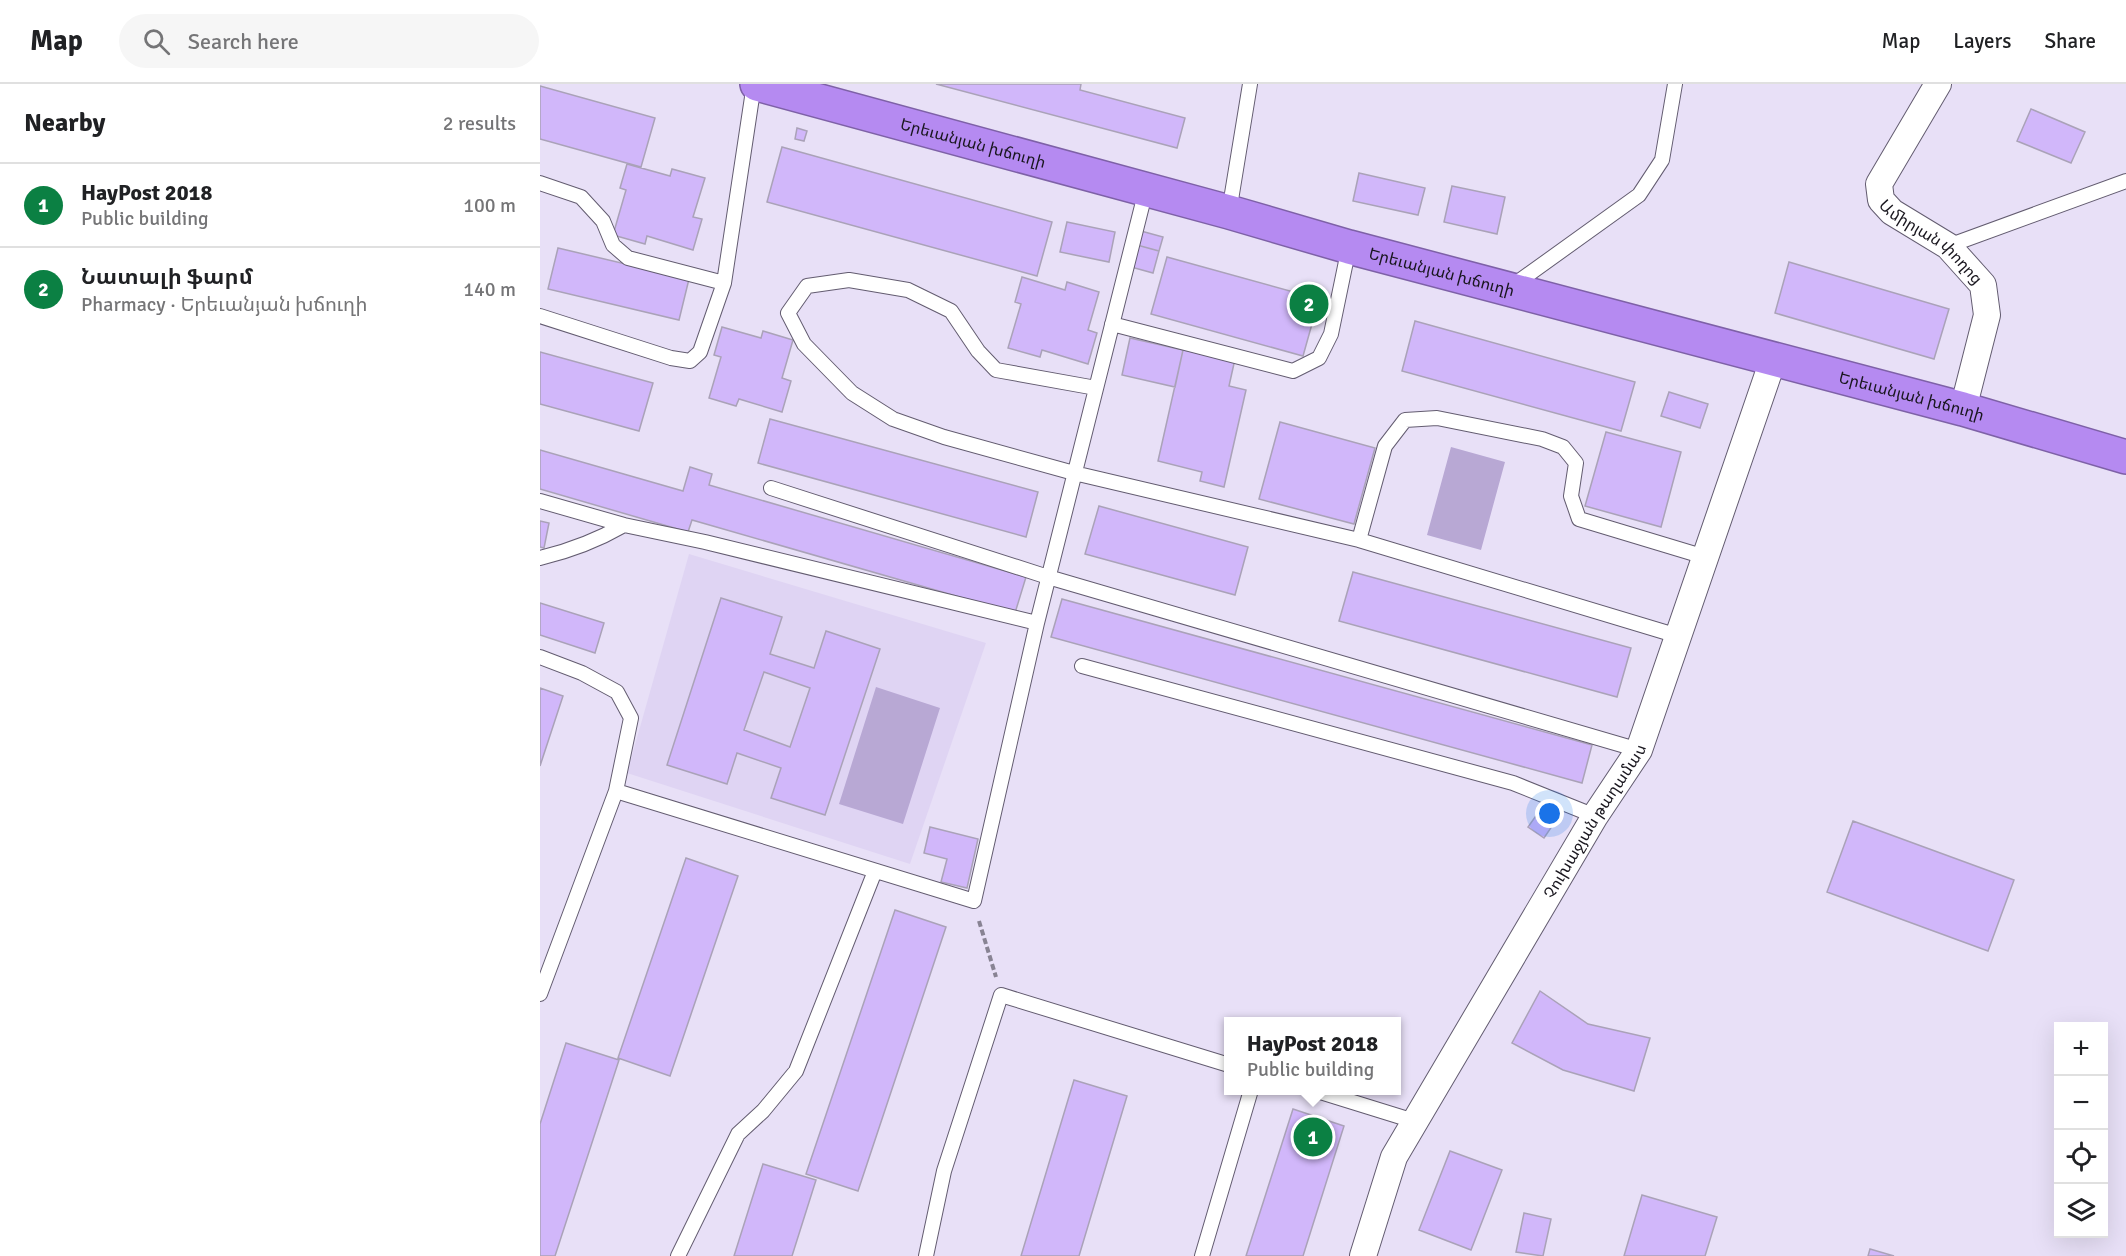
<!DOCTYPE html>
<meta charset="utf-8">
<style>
body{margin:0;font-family:Signika,"Noto Sans Armenian",sans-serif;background:#f6f6f6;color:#202124}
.controls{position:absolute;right:18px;bottom:18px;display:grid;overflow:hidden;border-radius:0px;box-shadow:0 6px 24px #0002}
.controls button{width:54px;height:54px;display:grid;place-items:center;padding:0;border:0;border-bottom:2px solid #e0e0e0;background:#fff;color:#202124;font:30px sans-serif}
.you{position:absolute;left:1010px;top:730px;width:21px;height:21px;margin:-15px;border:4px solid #fff;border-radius:50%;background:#1a73e8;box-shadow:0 0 0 9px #1a73e833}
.badge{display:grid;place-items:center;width:39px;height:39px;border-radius:50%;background:#0b8043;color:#fff;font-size:20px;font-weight:700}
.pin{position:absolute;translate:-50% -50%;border:3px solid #fff;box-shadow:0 2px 6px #0006}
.popup{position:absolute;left:684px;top:933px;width:177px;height:78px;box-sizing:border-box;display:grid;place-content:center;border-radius:0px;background:#fff;filter:drop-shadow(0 2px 4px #0005);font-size:20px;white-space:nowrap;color:#757577}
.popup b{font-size:22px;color:#202124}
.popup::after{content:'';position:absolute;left:50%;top:100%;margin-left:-12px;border:12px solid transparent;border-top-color:#fff}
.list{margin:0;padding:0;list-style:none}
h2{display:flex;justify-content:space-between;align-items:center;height:78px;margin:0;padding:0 24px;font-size:26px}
h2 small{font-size:20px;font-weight:400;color:#757577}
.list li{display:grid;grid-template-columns:39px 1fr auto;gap:18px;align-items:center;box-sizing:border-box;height:84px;padding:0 24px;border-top:2px solid #e0e0e0}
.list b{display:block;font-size:22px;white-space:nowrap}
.list p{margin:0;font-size:20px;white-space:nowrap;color:#757577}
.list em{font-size:20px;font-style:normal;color:#757577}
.icon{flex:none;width:33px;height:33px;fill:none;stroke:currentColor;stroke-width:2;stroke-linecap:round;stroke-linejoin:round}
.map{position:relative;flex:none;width:1586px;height:1172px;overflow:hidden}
header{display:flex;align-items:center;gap:36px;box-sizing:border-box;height:84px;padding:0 30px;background:#fff;border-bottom:2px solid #e0e0e0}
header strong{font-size:28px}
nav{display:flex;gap:33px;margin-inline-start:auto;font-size:21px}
.search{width:420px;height:54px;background:#f6f6f6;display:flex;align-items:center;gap:15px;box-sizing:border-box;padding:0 21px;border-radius:33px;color:#757577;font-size:22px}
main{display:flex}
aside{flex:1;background:#fff}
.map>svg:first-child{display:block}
</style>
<header>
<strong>Map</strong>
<div class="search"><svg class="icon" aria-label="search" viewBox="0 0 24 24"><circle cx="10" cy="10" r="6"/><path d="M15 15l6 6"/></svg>Search here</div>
<nav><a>Map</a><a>Layers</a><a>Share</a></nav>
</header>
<main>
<aside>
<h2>Nearby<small>2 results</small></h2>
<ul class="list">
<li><span class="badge">1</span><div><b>HayPost 2018</b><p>Public building</p></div><em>100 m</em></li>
<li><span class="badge">2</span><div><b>Նատալի ֆարմ</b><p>Pharmacy · Երեւանյան խճուղի</p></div><em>140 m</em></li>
</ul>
</aside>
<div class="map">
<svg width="1586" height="1172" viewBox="0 0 1586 1172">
<rect width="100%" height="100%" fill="#e8e0f7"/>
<path fill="#dfd4f3" d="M 149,470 L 446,559 L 370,780 L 87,689 Z"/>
<path fill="#b8a8d4" d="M 911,363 L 965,378 L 941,466 L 887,451 Z
M 336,603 L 400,624 L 363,740 L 299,720 Z"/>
<path fill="#d1b7fa" stroke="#aaa2b8" stroke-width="1.5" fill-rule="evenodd" d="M 396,0 L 541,0 L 540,6 L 645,34 L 637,64 Z
M 0,2 L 115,34 L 101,83 L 0,55 Z
M 1491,25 L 1545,48 L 1531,79 L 1477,57 Z
M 257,44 L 267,47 L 264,57 L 255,55 Z
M 242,63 L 512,138 L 497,192 L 227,118 Z
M 87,80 L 130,92 L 132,85 L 165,94 L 153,133 L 162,135 L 153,166 L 107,152 L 105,160 L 73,151 L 86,106 L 80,104 Z
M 819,89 L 885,104 L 878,131 L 813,117 Z
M 912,102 L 965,113 L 957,150 L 904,138 Z
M 527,138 L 575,148 L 569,178 L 520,168 Z
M 601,147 L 623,153 L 619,167 L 597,161 Z
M 597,161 L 619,167 L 613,189 L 591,183 Z
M 18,164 L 149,195 L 139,236 L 8,205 Z
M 627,173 L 779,215 L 763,272 L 611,230 Z
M 1249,178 L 1409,225 L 1394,275 L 1235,229 Z
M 482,193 L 525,206 L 527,198 L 559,208 L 548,246 L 557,249 L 548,280 L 502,266 L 500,273 L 468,264 L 481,220 L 475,218 Z
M 875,237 L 1095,298 L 1081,347 L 862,287 Z
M 182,243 L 221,254 L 223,247 L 253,256 L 242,294 L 251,297 L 242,328 L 199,315 L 196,322 L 169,314 L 181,273 L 174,271 Z
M 590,254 L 643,266 L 635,303 L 582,291 Z
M 643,266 L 695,275 L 689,302 L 706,306 L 684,403 L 660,397 L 662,388 L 618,377 Z
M 0,268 L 113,299 L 99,347 L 0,320 Z
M 1129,308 L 1168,320 L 1160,344 L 1121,332 Z
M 230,335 L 498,408 L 486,453 L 218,379 Z
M 740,338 L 835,364 L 814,440 L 719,415 Z
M 1066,348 L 1141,368 L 1121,443 L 1045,422 Z
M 0,366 L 143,407 L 150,383 L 172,390 L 169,401 L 486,493 L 475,529 L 152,436 L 148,448 L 0,405 Z
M 559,422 L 708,463 L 695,511 L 545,470 Z
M 0,437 L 9,439 L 4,464 L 0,463 Z
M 813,488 L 1091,564 L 1077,613 L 799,537 Z
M 181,514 L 242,533 L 230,570 L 274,584 L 286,547 L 340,565 L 285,731 L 231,714 L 241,684 L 197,669 L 187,700 L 127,681 ZM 224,588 L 270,604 L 250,663 L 204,646 Z
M 522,515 L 1052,661 L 1042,699 L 511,553 Z
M 0,519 L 64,539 L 55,569 L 0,551 Z
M 0,604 L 23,612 L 0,682 Z
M 1005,719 L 1021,729 L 1004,754 L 988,743 Z
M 1313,737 L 1474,796 L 1448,867 L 1287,808 Z
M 390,743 L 438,755 L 427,804 L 401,798 L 407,775 L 384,769 Z
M 146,774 L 198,792 L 130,992 L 78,974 Z
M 355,826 L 406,843 L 318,1107 L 266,1090 Z
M 1000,907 L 1048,940 L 1110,954 L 1094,1007 L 1023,986 L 972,959 Z
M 26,959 L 79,976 L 15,1172 L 0,1172 L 0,1040 Z
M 534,996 L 587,1012 L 539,1172 L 481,1172 Z
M 753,1025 L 804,1042 L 763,1172 L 706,1172 Z
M 910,1067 L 962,1086 L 931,1166 L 879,1146 Z
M 223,1080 L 276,1096 L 252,1172 L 194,1172 Z
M 1102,1111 L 1177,1133 L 1165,1172 L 1084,1172 Z
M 984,1129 L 1011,1135 L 1003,1172 L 976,1168 Z
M 1330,1165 L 1354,1172 L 1328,1172 Z"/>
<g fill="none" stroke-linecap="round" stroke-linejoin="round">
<defs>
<path id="lane" d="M 0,99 L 41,113 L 63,137 L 73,161 L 88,174 L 184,199
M 689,128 L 710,0
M 1408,162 L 1586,97
M 971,203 L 1099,111 L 1122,76 L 1135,0
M 0,232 L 131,274 L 150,277 L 160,268 L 184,199 L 214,0
M 572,240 L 753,287 L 779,274 L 791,250 L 809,163
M 556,304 L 456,286 L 438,267 L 411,227 L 368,206 L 309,196 L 267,202 L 248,229 L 264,260 L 312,309 L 353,335 L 404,353 L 534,389 L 819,456 L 1138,552
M 231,404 L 508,493 L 1099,666
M 0,417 L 84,441 L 165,458 L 497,539
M 819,456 L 845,362 L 865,336 L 897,334 L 1002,355 L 1023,363 L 1036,379 L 1031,412 L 1039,435 L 1165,473
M 0,474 C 29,467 58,456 84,441
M 0,573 L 42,589 L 77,608 L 91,634 L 76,707 L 0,910
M 542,582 L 973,699 L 1055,732
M 76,707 L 434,817 L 497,539 L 606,106
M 774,1006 L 874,1037
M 138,1172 L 198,1050 L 223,1027 L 256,987 L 335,787
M 386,1172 L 404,1087 L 461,911 L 689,981
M 662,1172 L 711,1006"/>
<g id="street">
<path id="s1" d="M 1398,0 L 1339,100 L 1341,116 L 1352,128 L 1408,162 L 1443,201 L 1447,231 L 1423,325"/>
<path id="s2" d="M 823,1172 L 854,1073 L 1055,732 L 1099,666 L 1233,276"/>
</g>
<g id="highway">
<path id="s3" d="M 217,0 L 689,128 L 809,163 L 1423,325 L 1586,373"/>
</g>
</defs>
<use href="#lane" stroke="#635c70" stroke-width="16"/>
<use href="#street" stroke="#635c70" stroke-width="28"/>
<use href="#highway" stroke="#7e61a7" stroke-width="36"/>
<path stroke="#888393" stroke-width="4" stroke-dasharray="6 3" stroke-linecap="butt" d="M 439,837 L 456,893"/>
<use href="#lane" stroke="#fff" stroke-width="14"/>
<use href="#street" stroke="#fff" stroke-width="26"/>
<use href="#highway" stroke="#b58af1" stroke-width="33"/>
</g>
<g text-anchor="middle" stroke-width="4.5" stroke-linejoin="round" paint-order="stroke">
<g font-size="16" fill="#19161e" stroke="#fff">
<text dy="6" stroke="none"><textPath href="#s3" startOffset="224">Երեւանյան խճուղի</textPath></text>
<text dy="6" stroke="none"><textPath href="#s1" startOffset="198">Ամիրյան փողոց</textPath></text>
<text dy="6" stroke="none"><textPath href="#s3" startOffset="710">Երեւանյան խճուղի</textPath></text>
<text dy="6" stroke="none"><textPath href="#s3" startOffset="1196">Երեւանյան խճուղի</textPath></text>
<text dy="6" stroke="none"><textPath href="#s2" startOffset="495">Չուխաջյան թաղամաս</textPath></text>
</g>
</g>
</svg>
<div class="controls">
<button>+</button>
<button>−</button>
<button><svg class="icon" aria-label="locate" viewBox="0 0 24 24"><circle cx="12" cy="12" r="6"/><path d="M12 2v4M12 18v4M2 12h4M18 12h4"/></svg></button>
<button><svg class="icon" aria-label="layers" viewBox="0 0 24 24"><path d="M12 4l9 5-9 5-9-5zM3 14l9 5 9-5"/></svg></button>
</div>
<div class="you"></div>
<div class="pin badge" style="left:773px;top:1053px">1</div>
<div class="popup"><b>HayPost 2018</b>Public building</div>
<div class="pin badge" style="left:769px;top:220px">2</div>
</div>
</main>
